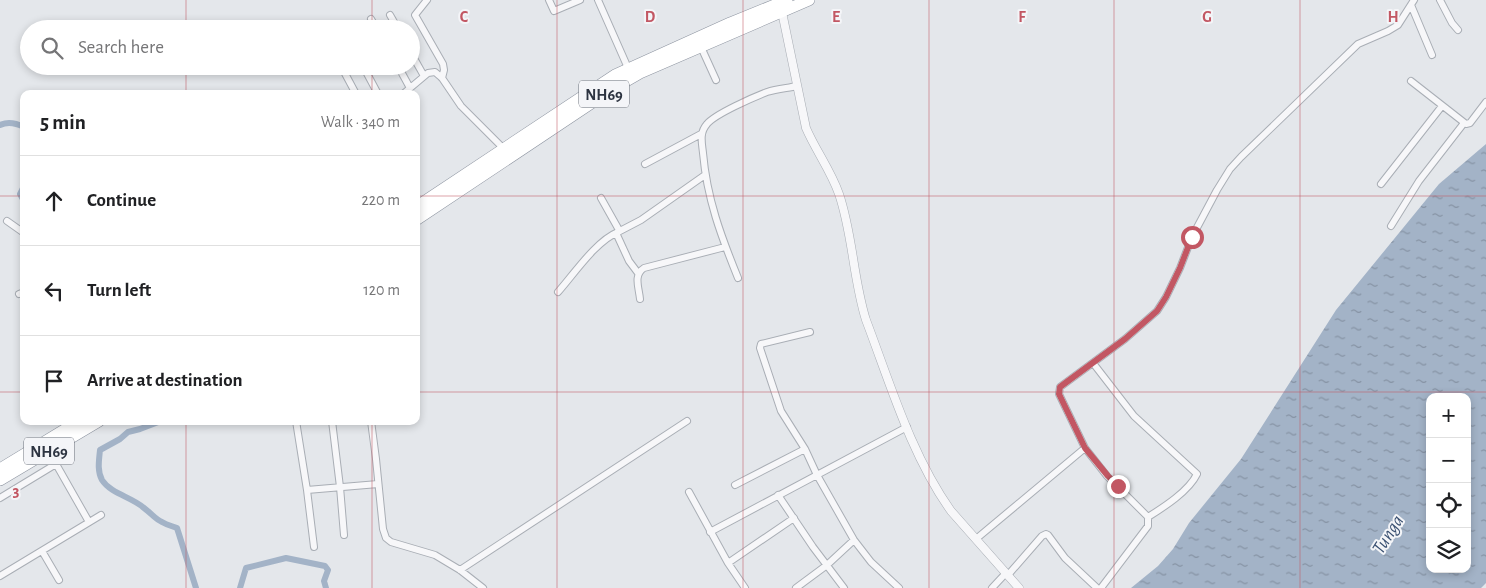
<!DOCTYPE html>
<meta charset="utf-8">
<style>
body{margin:0;font-family:"Alegreya Sans",sans-serif;background:#f6f6f6;color:#202124}
.controls{position:absolute;right:15px;bottom:15px;display:grid;overflow:hidden;border-radius:10px;box-shadow:0 2px 8px #0003}
.controls button{width:45px;height:45px;display:grid;place-items:center;padding:0;border:0;border-bottom:1px solid #e0e0e0;background:#fff;color:#202124;font:25px sans-serif}
.stop{position:absolute;width:15px;height:15px;margin:-11px;border:4px solid #c25763;border-radius:50%;background:#fff}
.stop.end{background:#c25763;border-color:#fff;box-shadow:0 1px 5px #0008}
.list{margin:0;padding:0;list-style:none}
h2{display:flex;justify-content:space-between;align-items:center;height:65px;margin:0;padding:0 20px;font-size:21px}
h2 small{font-size:16px;font-weight:400;color:#757577}
.list li{display:grid;grid-template-columns:32px 1fr auto;gap:15px;align-items:center;box-sizing:border-box;height:90px;padding:0 20px;border-top:1px solid #e0e0e0}
.list b{display:block;font-size:19px;white-space:nowrap}
.list em{font-size:16px;font-style:normal;color:#757577}
.icon{flex:none;width:28px;height:28px;fill:none;stroke:currentColor;stroke-width:2;stroke-linecap:round;stroke-linejoin:round}
.map{position:relative;flex:none;width:1486px;height:588px;overflow:hidden}
.search{position:absolute;background:#fff;box-shadow:0 2px 8px #0003;left:20px;top:20px;width:400px;height:55px;display:flex;align-items:center;gap:12px;box-sizing:border-box;padding:0 18px;border-radius:28px;color:#757577;font-size:19px}
.panel{position:absolute;background:#fff;box-shadow:0 2px 8px #0003;left:20px;top:90px;width:400px;height:335px;border-radius:10px}
.map>svg:first-child{display:block}
</style>
<div class="map">
<svg width="1486" height="588" viewBox="0 0 1486 588">
<defs>
<pattern id="water-ripples" width="26" height="14" patternUnits="userSpaceOnUse" patternTransform="scale(1.25)"><rect width="26" height="14" fill="#a3b3c7"/><path d="M2 4q2-2 4 0t4 0M15 11q2-2 4 0t4 0" fill="none" stroke="#8592a3"/></pattern>
</defs>
<rect width="100%" height="100%" fill="#e4e7eb"/>
<path fill="url(#water-ripples)" fill-rule="evenodd" d="M 1486,144 L 1486,583 L 1481,588 L 1131,588 L 1158,566 L 1173,549 L 1189,523 L 1241,459 L 1336,310 L 1439,184 ZM 1430,397 L 1467,397 L 1467,569 L 1430,569 Z"/>
<g fill="none" stroke-linecap="round" stroke-linejoin="round">
<path stroke="#a3b3c7" stroke-width="6" d="M 0,125 C 8,121 16,123 24,127
M 24,186 L 20,194 L 24,201
M 161,421 L 140,429 L 128,432 L 120,439 L 100,450 C 99,460 97,471 102,480 C 111,494 132,497 144,508 C 151,513 155,519 162,522 C 167,525 172,526 177,528 L 196,588
M 240,588 L 246,568 L 286,558 L 325,566 L 328,570 L 324,581 L 326,588"/>
<defs>
<path id="minor" d="M 427,0 L 415,15 L 443,64 L 444,70 L 442,78
M 549,0 L 554,11 L 580,0
M 598,0 L 628,68
M 1440,0 L 1452,23 L 1458,30
M 1411,5 L 1432,55
M 390,15 L 398,29
M 371,19 L 377,29
M 701,47 L 716,80
M 411,53 L 424,76
M 341,66 L 356,94
M 363,66 L 378,94
M 398,66 L 410,88
M 1411,81 L 1466,124 L 1470,123 L 1486,102
M 403,94 L 428,73 L 435,72 L 442,78 L 461,106 L 504,149
M 645,164 L 701,134
M 1381,184 L 1442,106
M 601,198 L 619,230
M 7,221 L 24,233
M 1391,226 L 1419,181 L 1464,123
M 638,273 L 629,261 L 617,235 L 618,232 L 641,220 L 705,175
M 738,278 C 721,236 707,199 703,153 C 702,143 699,133 707,124 C 715,114 754,97 767,92 C 777,89 788,88 797,86
M 558,292 C 574,274 596,241 618,232
M 19,294 L 24,292
M 640,299 C 639,288 633,275 644,268 L 725,247
M 810,332 L 761,344 L 760,348 L 781,411 L 805,449 L 817,475 L 854,540 L 871,562 L 899,588
M 1093,363 L 1134,416 L 1197,474 C 1189,491 1164,507 1148,517
M 296,421 L 307,490 L 314,547
M 332,421 L 340,487 L 344,535
M 371,421 L 376,459 L 383,529 L 386,538 L 391,542 L 435,555 L 460,570 L 483,588
M 735,485 L 805,449
M 307,490 L 378,484
M 689,492 L 728,563 L 745,588
M 778,495 L 813,547 L 844,588
M 0,498 L 56,464 L 89,522
M 710,532 L 907,427
M 976,539 L 1085,448
M 42,551 L 59,580
M 728,563 L 794,518
M 460,570 L 687,421
M 1008,575 L 1042,536 L 1046,534 L 1048,535 L 1065,558 L 1097,588
M 0,576 L 101,515
M 796,588 L 827,565 L 854,540
M 992,588 L 1006,573
M 1101,588 L 1148,526 L 1148,517 L 1107,476 L 1085,448 L 1059,394 L 1060,387 L 1125,339 L 1157,311 L 1166,297 L 1180,268 L 1192,237 L 1217,190 L 1230,169 L 1241,157 L 1358,44 L 1388,31 L 1398,25 L 1414,0"/>
<path id="tertiary" d="M 782,12 L 806,128 C 816,151 831,171 839,194 C 853,235 853,279 866,320 C 890,383 911,455 951,511 L 1019,588"/>
<path id="trunk" d="M 416,207 L 615,75 L 730,23 L 787,0
M 416,220 L 614,88 L 640,73 L 809,0
M 0,469 L 79,421
M 0,480 L 99,421"/>
</defs>
<use href="#minor" stroke="#a9aeb5" stroke-width="8"/>
<use href="#tertiary" stroke="#a9aeb5" stroke-width="9"/>
<use href="#trunk" stroke="#8d94a0" stroke-width="12"/>
<use href="#minor" stroke="#f7f7f9" stroke-width="6"/>
<use href="#tertiary" stroke="#f7f7f9" stroke-width="8"/>
<use href="#trunk" stroke="#fff" stroke-width="11"/>
</g>
<g fill="none" stroke-linecap="round" stroke-linejoin="round">
<path stroke="#c25763" stroke-width="6" d="M 1118,486 L 1108,476 L 1085,448 L 1059,394 L 1060,387 L 1064,384 L 1125,339 L 1157,311 L 1166,297 L 1180,268 L 1192,237"/>
</g>
<path fill="none" stroke="#c25763" stroke-width="1" stroke-opacity="0.55" d="M 186,0 L 186,29M 372,0 L 372,29M 557,0 L 557,588M 743,0 L 743,588M 929,0 L 929,588M 1114,0 L 1114,588M 1300,0 L 1300,588M 186,66 L 186,94M 372,66 L 372,94M 0,196 L 24,196M 416,196 L 1486,196M 0,392 L 24,392M 416,392 L 1486,392M 186,421 L 186,588M 372,421 L 372,588"/>
<g text-anchor="middle" stroke-width="4" stroke-linejoin="round" paint-order="stroke">
<g fill="#f4f5f8" stroke="#696e78" stroke-width="1">
<rect x="579" y="80.5" width="50" height="27" rx="4"/>
<rect x="24" y="437.5" width="50" height="27" rx="4"/>
</g>
<g font-size="16" font-weight="bold" fill="#2d3441">
<text x="604" y="100">NH69</text>
<text x="49" y="457">NH69</text>
</g>
<g font-size="19" font-style="italic" fill="#3b5172" stroke="#f4f5f8">
<text transform="translate(1387 534) rotate(-58)" y="7">Tunga</text>
</g>
</g>
<g font-size="16" text-anchor="middle" font-weight="bold" fill="#c25763" stroke="#f4f5f8" stroke-width="4" stroke-linejoin="round" paint-order="stroke">
<text x="464" y="22">C</text>
<text x="650" y="22">D</text>
<text x="836" y="22">E</text>
<text x="1022" y="22">F</text>
<text x="1207" y="22">G</text>
<text x="1393" y="22">H</text>
<text x="16" y="496">3</text>
</g>
</svg>
<div class="controls">
<button>+</button>
<button>−</button>
<button><svg class="icon" aria-label="locate" viewBox="0 0 24 24"><circle cx="12" cy="12" r="6"/><path d="M12 2v4M12 18v4M2 12h4M18 12h4"/></svg></button>
<button><svg class="icon" aria-label="layers" viewBox="0 0 24 24"><path d="M12 4l9 5-9 5-9-5zM3 14l9 5 9-5"/></svg></button>
</div>
<div class="stop" style="left:1192px;top:237px"></div>
<div class="stop end" style="left:1118px;top:486px"></div>
<div class="search"><svg class="icon" aria-label="search" viewBox="0 0 24 24"><circle cx="10" cy="10" r="6"/><path d="M15 15l6 6"/></svg>Search here</div>
<section class="panel">
<h2>5 min<small>Walk · 340 m</small></h2>
<ul class="list">
<li><svg class="icon" aria-label="ahead" viewBox="0 0 24 24"><path d="M12 20V5M6 11l6-6 6 6"/></svg><div><b>Continue</b></div><em>220 m</em></li>
<li><svg class="icon" aria-label="left" viewBox="0 0 24 24"><path d="M17 20v-9H6M10 6l-5 5 5 5"/></svg><div><b>Turn left</b></div><em>120 m</em></li>
<li><svg class="icon" aria-label="arrive" viewBox="0 0 24 24"><path d="M6 21V4h12l-3 4 3 4H6"/></svg><div><b>Arrive at destination</b></div></li>
</ul>
</section>
</div>
